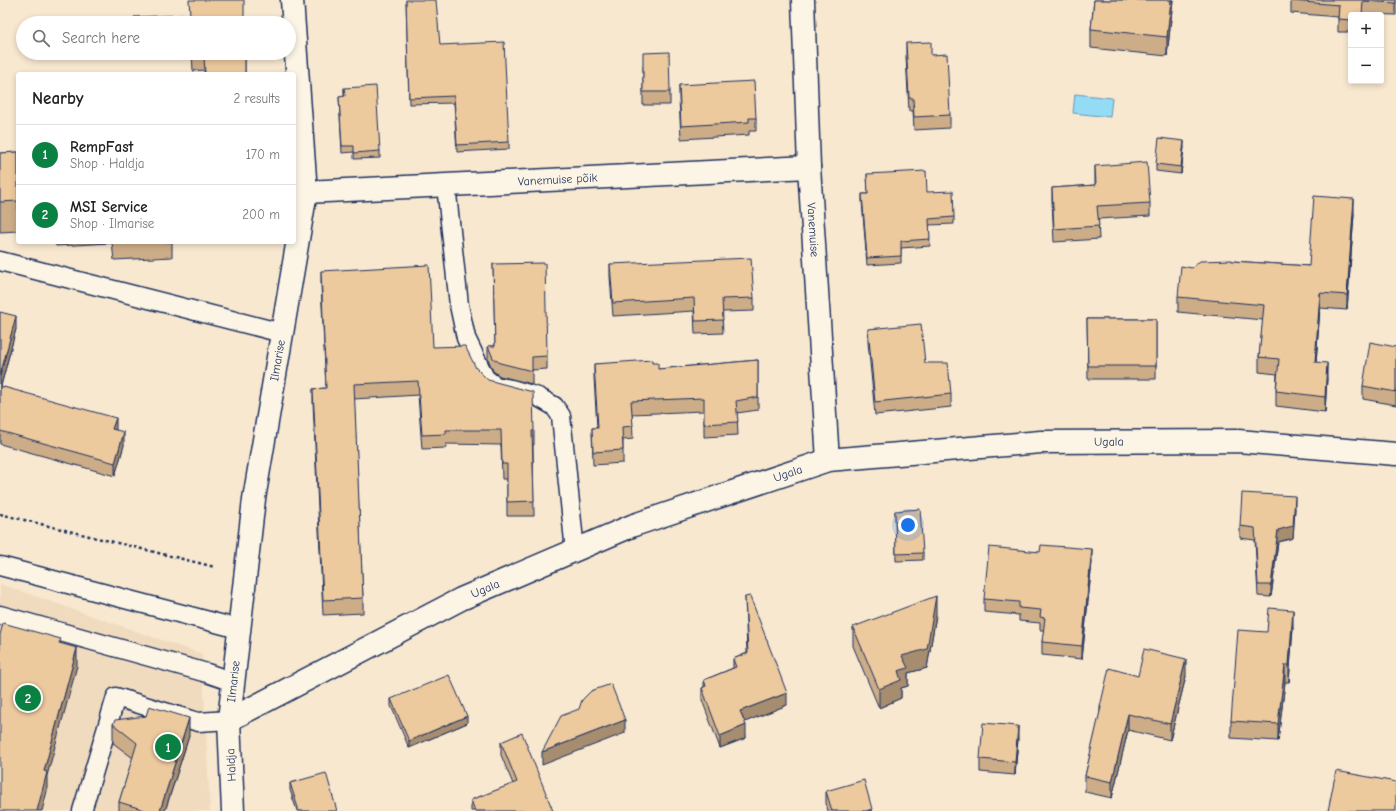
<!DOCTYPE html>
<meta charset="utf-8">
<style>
body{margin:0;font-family:"Comic Neue",sans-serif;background:#f2f2f2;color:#222}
.controls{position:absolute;right:12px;top:12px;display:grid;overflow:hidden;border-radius:4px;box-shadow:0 2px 6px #0003}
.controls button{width:36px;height:36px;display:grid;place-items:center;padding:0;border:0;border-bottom:1px solid #e0e0e0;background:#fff;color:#222;font:20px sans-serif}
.you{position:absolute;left:908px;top:525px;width:14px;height:14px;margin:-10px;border:3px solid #fff;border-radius:50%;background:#1a73e8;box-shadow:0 0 0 6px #1a73e833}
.badge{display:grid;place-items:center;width:26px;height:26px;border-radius:50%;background:#0b8043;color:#fff;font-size:13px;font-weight:700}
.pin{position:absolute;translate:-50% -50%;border:2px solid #fff;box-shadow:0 1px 4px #0006}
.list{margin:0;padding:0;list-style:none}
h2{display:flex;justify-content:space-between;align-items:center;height:52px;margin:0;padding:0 16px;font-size:17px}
h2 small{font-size:13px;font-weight:400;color:#767676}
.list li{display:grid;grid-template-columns:26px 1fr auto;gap:12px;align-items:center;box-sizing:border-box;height:60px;padding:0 16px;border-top:1px solid #e0e0e0}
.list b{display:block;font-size:15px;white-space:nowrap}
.list p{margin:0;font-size:13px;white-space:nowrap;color:#767676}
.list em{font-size:13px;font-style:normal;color:#767676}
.icon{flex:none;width:22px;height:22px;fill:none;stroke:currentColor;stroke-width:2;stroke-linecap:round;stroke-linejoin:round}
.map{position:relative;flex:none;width:1396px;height:811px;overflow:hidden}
.search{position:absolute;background:#fff;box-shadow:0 2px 6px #0003;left:16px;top:16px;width:280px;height:44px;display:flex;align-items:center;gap:10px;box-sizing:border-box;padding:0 14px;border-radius:22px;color:#767676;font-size:15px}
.panel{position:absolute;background:#fff;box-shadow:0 2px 6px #0003;left:16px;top:72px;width:280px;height:172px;border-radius:4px}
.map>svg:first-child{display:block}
</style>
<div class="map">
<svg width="1396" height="811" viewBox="0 0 1396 811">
<rect width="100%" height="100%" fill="#f8e8d0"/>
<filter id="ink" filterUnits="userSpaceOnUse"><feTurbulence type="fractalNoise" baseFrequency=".025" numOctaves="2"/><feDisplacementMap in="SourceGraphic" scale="8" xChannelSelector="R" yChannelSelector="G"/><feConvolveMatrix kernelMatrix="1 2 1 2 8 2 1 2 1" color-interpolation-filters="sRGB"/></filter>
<g filter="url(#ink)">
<path fill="#f1dbbf" d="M 0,584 L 202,654 L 210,811 L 0,811 Z"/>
<path fill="#94dbf6" stroke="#6496b9" d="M 1075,94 L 1112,98 L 1110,117 L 1073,113 Z"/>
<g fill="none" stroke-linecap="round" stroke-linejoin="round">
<defs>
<path id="lane" d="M 446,185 L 459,305 L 466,338 L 485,378 L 495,386 L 511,389 L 538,397 L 554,406 L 561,416 L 575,551
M 0,261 L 282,333
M 0,566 L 239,629
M 0,615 L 207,673 L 233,682
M 82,811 L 116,697 L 198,722 L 229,720"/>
<g id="street">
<path id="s1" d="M 803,0 L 809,167 L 828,460"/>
<path id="s2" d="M 306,192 L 809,167"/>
<path id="s3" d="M 229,720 L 461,599 L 634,525 L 828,460 L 1041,442 L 1238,441 L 1396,454"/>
<path id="s4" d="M 233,811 L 229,720 L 254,499 L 306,192 L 292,0"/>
</g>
</defs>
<use href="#lane" stroke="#1b2f5e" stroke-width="21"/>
<use href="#street" stroke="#1b2f5e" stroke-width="25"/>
<path stroke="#1b2f5e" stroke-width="2.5" stroke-dasharray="3 3" stroke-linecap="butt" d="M 0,514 L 215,567"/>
<use href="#lane" stroke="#fcf5e5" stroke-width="18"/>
<use href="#street" stroke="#fcf5e5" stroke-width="22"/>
</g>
<path fill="#ccad88" stroke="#1b2f5e" d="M 406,0 L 440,45 L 509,142 L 509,149 L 457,152 L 454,103 L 409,104 Z
M 1094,0 L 1173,0 L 1167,56 L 1091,48 L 1091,29 Z
M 1291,0 L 1396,0 L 1396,15 L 1363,14 L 1351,15 L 1351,32 L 1338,32 L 1338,17 L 1291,13 Z
M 906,43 L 950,115 L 950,128 L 914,130 L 913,111 L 909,111 L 906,56 Z
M 135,53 L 170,53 L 135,54 Z
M 192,53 L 245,53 L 245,74 L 204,74 L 204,70 L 193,71 Z
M 643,66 L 670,92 L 670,105 L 643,105 Z
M 679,85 L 756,118 L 756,131 L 749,131 L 749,135 L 681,139 L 679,98 Z
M 344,88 L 380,151 L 380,158 L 354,159 L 354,152 L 342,153 L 339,97 L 344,97 Z
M 1184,147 L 1181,174 L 1156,171 L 1156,164 Z
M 18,152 L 18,231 L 0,232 L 0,153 Z
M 1095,166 L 1150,203 L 1150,216 L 1098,219 L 1099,239 L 1054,242 L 1052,201 L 1052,188 L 1095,185 Z
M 867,174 L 927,192 L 954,217 L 954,224 L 929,225 L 930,246 L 901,248 L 901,263 L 867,265 L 862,201 L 862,194 L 868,194 Z
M 1354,214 L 1347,310 L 1320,308 L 1316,362 L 1327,378 L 1325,412 L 1276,406 L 1276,391 L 1277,374 L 1259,372 L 1259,357 L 1263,320 L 1178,312 L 1178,297 L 1192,268 L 1232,261 L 1309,266 Z
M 55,242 L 172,242 L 172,257 L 114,260 L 112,243 L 56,246 Z
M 493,264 L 547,356 L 547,369 L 532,370 L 532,384 L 500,376 L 493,371 L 488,359 L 488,346 L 495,346 Z
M 610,264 L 754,298 L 754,311 L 722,312 L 723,333 L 695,334 L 694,311 L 613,316 L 610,277 Z
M 321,271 L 433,347 L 476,368 L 534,431 L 534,445 L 533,445 L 534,516 L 507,516 L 507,479 L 502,479 L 501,445 L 446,444 L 446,448 L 422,449 L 418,395 L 354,399 L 363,598 L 363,613 L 323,615 L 313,403 L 313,389 L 326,388 L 321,285 Z
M 0,312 L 16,329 L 1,386 L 116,430 L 124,445 L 115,476 L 0,444 Z
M 1087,319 L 1156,319 L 1156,379 L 1088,379 Z
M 868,329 L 925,363 L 951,394 L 951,407 L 875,415 L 868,342 Z
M 1396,347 L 1396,405 L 1363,399 L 1363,386 Z
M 758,360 L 758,410 L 737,413 L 738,435 L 704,437 L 704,411 L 632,414 L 633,439 L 623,440 L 623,463 L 593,465 L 592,428 L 597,428 L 594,377 L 594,364 L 652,363 L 658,369 Z
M 1295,508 L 1293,538 L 1278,542 L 1271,597 L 1258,596 L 1255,540 L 1240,538 L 1240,526 Z
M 895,511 L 923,553 L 923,560 L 896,561 Z
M 1092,562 L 1082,659 L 1042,655 L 1042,642 L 1044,630 L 1040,630 L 1040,623 L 1019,621 L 1019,615 L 984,612 L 984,599 Z
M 745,597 L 787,705 L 744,722 L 746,738 L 720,748 L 702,700 L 702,688 L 704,687 L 704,680 L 733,668 L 733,659 L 747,653 Z
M 936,615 L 927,668 L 908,673 L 908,686 L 901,688 L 901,698 L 879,708 L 853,646 L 853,627 Z
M 1293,627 L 1289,682 L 1285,682 L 1278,741 L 1231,738 L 1231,721 L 1267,632 Z
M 1138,676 L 1186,676 L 1170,740 L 1128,730 L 1112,798 L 1085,792 L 1085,776 L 1100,714 L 1100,707 Z
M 391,699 L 467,723 L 409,748 L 391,706 Z
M 113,724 L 189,736 L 165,811 L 119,811 L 119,802 L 133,758 L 113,743 Z
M 1018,739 L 1015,775 L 980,772 L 980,759 Z
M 501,742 L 553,811 L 471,811 L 471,800 L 513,784 L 501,755 Z
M 290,783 L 337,811 L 297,811 L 290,790 Z
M 826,791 L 872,811 L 828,811 L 826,803 Z"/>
<path fill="#a68d6f" stroke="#1b2f5e" d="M 1171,0 L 1173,0 L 1167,56 L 1167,37 Z
M 1184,141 L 1184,147 L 1181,174 L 1181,167 Z
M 1354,199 L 1354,214 L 1347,310 L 1347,295 Z
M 1320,293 L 1320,308 L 1315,377 L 1315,362 Z
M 16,316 L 16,329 L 0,389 L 0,376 Z
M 1327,363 L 1327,378 L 1325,412 L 1325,397 Z
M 116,418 L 116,431 L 112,429 Z
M 124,432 L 124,445 L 115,476 L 115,463 Z
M 1295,496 L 1295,508 L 1293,538 L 1278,542 L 1271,597 L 1271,585 L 1278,530 Z
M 1092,549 L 1092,562 L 1082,659 L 1082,646 Z
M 936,596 L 936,615 L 927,668 L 908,673 L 908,686 L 901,688 L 901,698 L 879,708 L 879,689 L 898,671 L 902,656 Z
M 1293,610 L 1293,627 L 1289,682 L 1289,665 Z
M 77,648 L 77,666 L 47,776 L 47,791 L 42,811 L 37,811 L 44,771 Z
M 1186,659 L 1186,676 L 1170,740 L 1170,724 Z
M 1285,665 L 1285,682 L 1278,741 L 1278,724 Z
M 787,693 L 787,705 L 740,724 L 740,711 Z
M 1128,714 L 1128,730 L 1112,798 L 1112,782 Z
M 467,716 L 467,723 L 409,748 L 409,741 Z
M 189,718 L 189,736 L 165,811 L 160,811 Z
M 625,720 L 625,733 L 542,765 L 542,752 Z
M 746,725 L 746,738 L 720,748 L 720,736 Z
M 1018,726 L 1018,739 L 1015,775 L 1015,762 Z"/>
<path fill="#edc99e" stroke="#1b2f5e" d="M 189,0 L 244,0 L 244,23 L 134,23 L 134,17 L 190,15 Z
M 406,0 L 436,0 L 440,45 L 504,42 L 509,142 L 457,145 L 454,96 L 409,98 Z
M 1094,0 L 1171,0 L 1167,37 L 1091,29 Z
M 1291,0 L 1396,0 L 1396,3 L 1363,1 L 1362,15 L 1351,15 L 1351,20 L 1338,19 L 1339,5 L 1291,1 Z
M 931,42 L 931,55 L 947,54 L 950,115 L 914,117 L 913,98 L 909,98 L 906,43 Z
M 669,52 L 670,92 L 643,92 L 643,53 Z
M 193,53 L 245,53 L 245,74 L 205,74 L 204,57 L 193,58 Z
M 754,81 L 756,118 L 749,118 L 749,122 L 681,126 L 679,85 Z
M 376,86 L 380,151 L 354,153 L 354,146 L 342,146 L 339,97 L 345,96 L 344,88 Z
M 1159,138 L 1184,141 L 1181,167 L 1156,164 Z
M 18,152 L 18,201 L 0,202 L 0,153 Z
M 1147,162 L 1150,203 L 1097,206 L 1099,226 L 1054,229 L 1052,188 L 1096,185 L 1095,166 Z
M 926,171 L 927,192 L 953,191 L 954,217 L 929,219 L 930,239 L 901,241 L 901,256 L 867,258 L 862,194 L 868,194 L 867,174 Z
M 1314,196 L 1354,199 L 1347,295 L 1320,293 L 1315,362 L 1327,363 L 1325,397 L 1276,391 L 1279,359 L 1259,357 L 1264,305 L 1178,297 L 1181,266 L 1192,268 L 1200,261 L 1232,260 L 1232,261 L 1309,266 Z
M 751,258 L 754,298 L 722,299 L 723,320 L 695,321 L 694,298 L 613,303 L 610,264 Z
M 545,263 L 547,356 L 532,357 L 532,371 L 500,363 L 493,358 L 488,346 L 495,346 L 493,264 Z
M 429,265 L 433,347 L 465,346 L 476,368 L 488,380 L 533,392 L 534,431 L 532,431 L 534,501 L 507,502 L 507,464 L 502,464 L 501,430 L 446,430 L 446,434 L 422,435 L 418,381 L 354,384 L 363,598 L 323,600 L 313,389 L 326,388 L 321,271 Z
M 0,312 L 16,316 L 0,376 Z
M 1087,319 L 1156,319 L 1156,366 L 1088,366 Z
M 921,324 L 925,363 L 948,363 L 951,394 L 875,402 L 868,329 Z
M 1370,342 L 1396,347 L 1396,392 L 1363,386 Z
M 652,360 L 652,363 L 658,363 L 658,369 L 758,360 L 758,397 L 736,401 L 738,422 L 704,424 L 704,398 L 631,401 L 633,426 L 622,427 L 623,450 L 593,452 L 592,428 L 598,428 L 594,364 Z
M 0,386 L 116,418 L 112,429 L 124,432 L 115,463 L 0,431 Z
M 1242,493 L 1295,496 L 1293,526 L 1278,530 L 1271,585 L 1258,585 L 1255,528 L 1240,526 Z
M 920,509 L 923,553 L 896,554 L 895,511 Z
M 1041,545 L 1092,549 L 1082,646 L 1042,642 L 1045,618 L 1040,617 L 1041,610 L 1019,608 L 1019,602 L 984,599 L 989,547 L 1040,552 Z
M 750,596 L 787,693 L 740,711 L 746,725 L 720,736 L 702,688 L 706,686 L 704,680 L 736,667 L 733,659 L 748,653 L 745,597 Z
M 936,596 L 927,649 L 902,656 L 908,668 L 898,671 L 901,680 L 879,689 L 853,627 Z
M 1269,608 L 1293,610 L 1289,665 L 1285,665 L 1278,724 L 1231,721 L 1238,630 L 1267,632 Z
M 3,623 L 61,639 L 59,643 L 77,648 L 44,771 L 47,772 L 37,811 L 0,811 L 0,635 Z
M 1144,649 L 1186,659 L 1170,724 L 1128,714 L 1112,782 L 1085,776 L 1101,707 L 1100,707 L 1109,668 L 1138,676 Z
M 449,675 L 467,716 L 409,741 L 391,699 Z
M 611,684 L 625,720 L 542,752 L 561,716 L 579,709 L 582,700 L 591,691 Z
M 149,706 L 189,718 L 160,811 L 148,811 L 119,802 L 137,743 L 113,724 L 115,720 L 146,716 Z
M 983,723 L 1018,726 L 1015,762 L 980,759 Z
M 522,733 L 553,811 L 475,811 L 471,800 L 517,782 L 501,742 Z
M 1336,771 L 1396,782 L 1396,811 L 1328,811 Z
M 326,773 L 337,811 L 299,811 L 290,783 Z
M 864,780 L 872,809 L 866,811 L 832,811 L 826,791 Z"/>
</g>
<g text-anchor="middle" stroke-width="3" stroke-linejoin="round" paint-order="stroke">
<g font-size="12" fill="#1b2f5e" stroke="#fcf5e5">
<text dy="4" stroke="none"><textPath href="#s2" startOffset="252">Vanemuise põik</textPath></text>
<text dy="4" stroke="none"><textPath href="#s1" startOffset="230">Vanemuise</textPath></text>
<text dy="4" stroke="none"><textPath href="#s4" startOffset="454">Ilmarise</textPath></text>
<text dy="4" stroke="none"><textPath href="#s3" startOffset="936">Ugala</textPath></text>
<text dy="4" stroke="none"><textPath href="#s3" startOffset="612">Ugala</textPath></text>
<text dy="4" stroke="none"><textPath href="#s3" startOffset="288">Ugala</textPath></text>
<text dy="4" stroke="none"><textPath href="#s4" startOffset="130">Ilmarise</textPath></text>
<text transform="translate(231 765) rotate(-93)" y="4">Haldja</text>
</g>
</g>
</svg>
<div class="controls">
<button>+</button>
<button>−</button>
</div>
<div class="you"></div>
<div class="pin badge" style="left:168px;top:747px">1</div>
<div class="pin badge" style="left:28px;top:698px">2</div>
<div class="search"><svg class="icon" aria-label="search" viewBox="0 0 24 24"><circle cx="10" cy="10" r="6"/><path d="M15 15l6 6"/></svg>Search here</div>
<section class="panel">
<h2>Nearby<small>2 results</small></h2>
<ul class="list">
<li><span class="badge">1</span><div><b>RempFast</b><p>Shop · Haldja</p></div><em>170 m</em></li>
<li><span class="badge">2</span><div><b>MSI Service</b><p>Shop · Ilmarise</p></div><em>200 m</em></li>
</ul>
</section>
</div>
